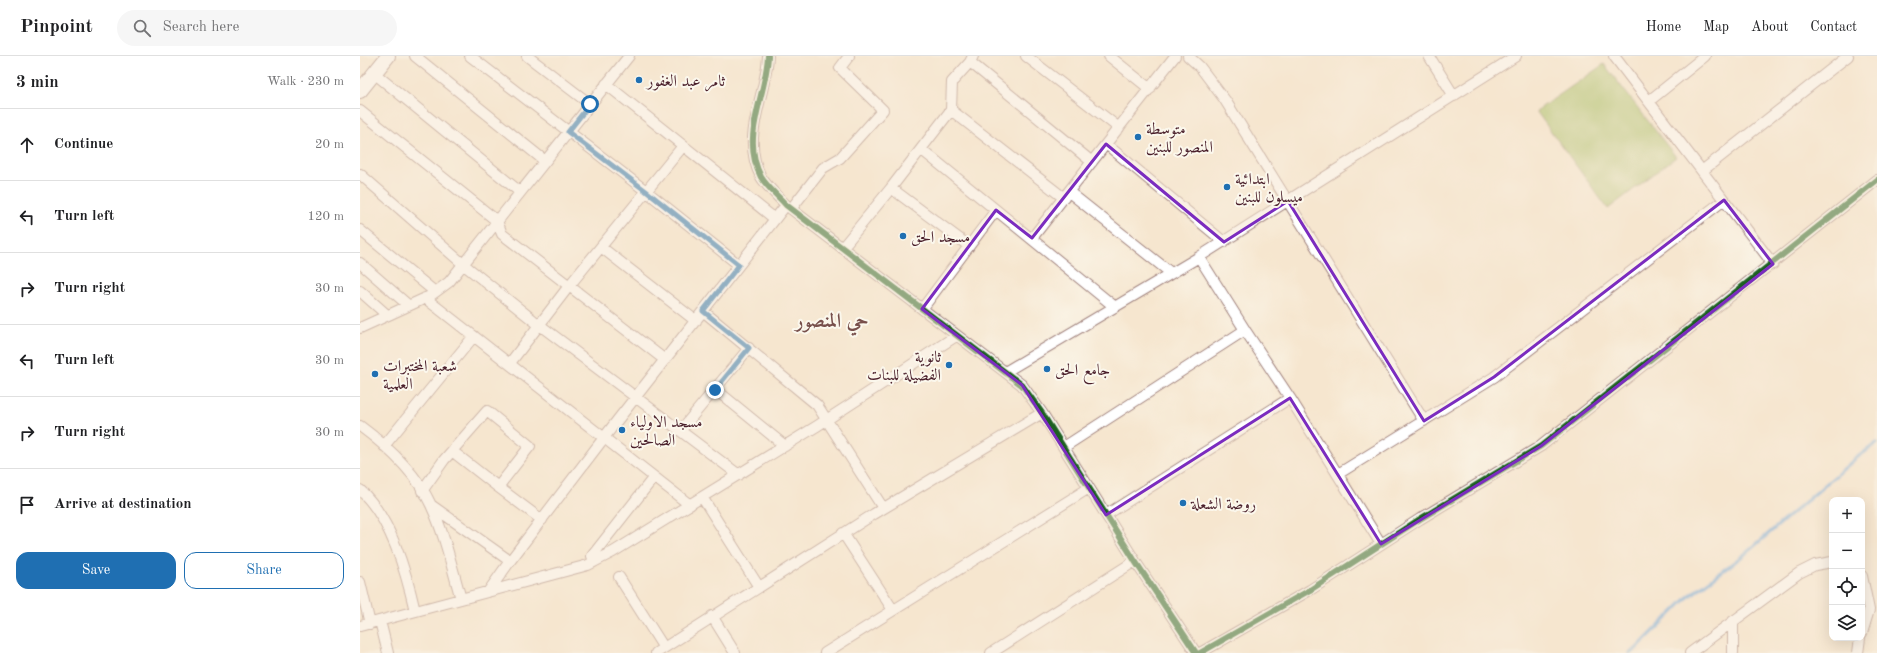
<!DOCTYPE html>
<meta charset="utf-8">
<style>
body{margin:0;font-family:"Old Standard TT",Amiri,serif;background:#f6f6f6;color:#202124}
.controls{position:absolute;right:12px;bottom:12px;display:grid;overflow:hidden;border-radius:8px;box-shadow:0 4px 16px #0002}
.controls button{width:36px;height:36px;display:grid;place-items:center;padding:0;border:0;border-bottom:1px solid #e0e0e0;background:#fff;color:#202124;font:20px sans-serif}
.stop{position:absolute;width:12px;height:12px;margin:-9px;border:3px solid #1f6fb2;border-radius:50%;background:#fff}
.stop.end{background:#1f6fb2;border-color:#fff;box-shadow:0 1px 4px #0008}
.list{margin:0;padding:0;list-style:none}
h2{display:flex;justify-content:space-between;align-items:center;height:52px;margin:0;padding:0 16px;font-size:17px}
h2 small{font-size:13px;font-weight:400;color:#757577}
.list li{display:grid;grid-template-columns:26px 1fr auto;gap:12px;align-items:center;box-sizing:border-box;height:72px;padding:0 16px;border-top:1px solid #e0e0e0}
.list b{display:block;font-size:15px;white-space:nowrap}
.list em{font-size:13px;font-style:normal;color:#757577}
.actions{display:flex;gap:8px;padding:12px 16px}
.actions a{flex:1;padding:9px 0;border:1px solid #1f6fb2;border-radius:12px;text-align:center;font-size:14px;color:#1f6fb2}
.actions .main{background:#1f6fb2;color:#fff}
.icon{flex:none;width:22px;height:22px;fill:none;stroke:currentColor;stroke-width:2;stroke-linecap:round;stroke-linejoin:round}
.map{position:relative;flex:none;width:1517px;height:597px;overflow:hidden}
header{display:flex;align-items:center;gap:24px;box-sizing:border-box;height:56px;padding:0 20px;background:#fff;border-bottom:1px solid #e0e0e0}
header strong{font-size:19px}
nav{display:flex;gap:22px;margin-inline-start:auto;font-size:14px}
.search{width:280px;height:36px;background:#f6f6f6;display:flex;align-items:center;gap:10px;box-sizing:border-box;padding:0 14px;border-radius:22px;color:#757577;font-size:15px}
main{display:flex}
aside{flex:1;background:#fff}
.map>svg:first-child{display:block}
</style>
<header>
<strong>Pinpoint</strong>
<div class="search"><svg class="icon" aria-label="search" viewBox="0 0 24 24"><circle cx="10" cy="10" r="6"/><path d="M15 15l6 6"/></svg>Search here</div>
<nav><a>Home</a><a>Map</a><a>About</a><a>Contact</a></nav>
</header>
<main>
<aside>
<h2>3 min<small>Walk · 230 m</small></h2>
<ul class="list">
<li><svg class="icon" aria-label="ahead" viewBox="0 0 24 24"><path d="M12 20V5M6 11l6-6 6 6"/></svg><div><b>Continue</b></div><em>20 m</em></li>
<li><svg class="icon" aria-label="left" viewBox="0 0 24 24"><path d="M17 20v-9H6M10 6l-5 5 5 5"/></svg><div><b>Turn left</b></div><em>120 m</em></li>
<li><svg class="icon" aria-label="right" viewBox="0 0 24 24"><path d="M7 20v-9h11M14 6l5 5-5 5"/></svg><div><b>Turn right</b></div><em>30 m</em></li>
<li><svg class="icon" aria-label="left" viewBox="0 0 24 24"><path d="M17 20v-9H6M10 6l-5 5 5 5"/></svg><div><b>Turn left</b></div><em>30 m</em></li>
<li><svg class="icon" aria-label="right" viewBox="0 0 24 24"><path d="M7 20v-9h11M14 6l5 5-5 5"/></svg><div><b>Turn right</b></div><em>30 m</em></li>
<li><svg class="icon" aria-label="arrive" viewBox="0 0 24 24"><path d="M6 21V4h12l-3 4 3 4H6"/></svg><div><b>Arrive at destination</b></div></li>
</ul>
<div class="actions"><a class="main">Save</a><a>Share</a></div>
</aside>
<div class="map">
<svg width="1517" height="597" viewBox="0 0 1517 597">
<rect width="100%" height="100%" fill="#fbf7ec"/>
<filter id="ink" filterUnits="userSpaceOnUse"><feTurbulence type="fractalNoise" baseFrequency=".025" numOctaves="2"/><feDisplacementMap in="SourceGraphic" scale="8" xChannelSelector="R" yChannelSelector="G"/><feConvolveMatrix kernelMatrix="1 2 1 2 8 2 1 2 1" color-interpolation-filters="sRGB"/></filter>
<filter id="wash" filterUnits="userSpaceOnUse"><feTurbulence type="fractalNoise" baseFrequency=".012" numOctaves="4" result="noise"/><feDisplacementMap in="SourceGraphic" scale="16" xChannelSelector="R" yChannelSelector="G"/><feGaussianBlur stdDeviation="0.9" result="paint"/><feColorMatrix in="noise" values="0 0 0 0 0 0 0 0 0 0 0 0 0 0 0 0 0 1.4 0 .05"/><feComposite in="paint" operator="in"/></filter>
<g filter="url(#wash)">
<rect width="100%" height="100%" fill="#f6e6cf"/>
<path fill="#a3be64" stroke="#766e48" d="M 1244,8 L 1316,101 L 1248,153 L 1176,55 Z"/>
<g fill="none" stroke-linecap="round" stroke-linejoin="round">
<path stroke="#6da9de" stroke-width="3.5" d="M 1270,597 L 1276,593 L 1328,541 L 1385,498 L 1495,403 L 1517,387"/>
</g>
</g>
<g filter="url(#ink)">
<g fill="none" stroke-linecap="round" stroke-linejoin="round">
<defs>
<path id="minor" d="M 55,0 L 185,105
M 110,0 L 286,135 L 379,209
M 167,0 L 230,48
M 408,0 C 406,41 380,81 401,121 C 407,131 419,141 426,149 L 662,329 L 682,357 L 775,505 L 836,597
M 666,0 L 759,72
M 749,0 L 790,33
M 828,0 L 840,11 L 865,44 L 1064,365
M 1069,0 L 1094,40
M 1254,0 L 1413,208
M 610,6 L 732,106
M 14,17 L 160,136
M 246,28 L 415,163
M 1289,45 L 1345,0
M 591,54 L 704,142
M 0,55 L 137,165 L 142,178 L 305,304
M 746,88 L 864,186
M 561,93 L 636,154
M 1342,115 L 1488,0
M 0,118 L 103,208 L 173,264 L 379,419
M 531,132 L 609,190
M 709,136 L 811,217
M 431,153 L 463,112 L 480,102 L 523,54 L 480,12 L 489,0
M 0,174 L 75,236
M 672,182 L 815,0
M 241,191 L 336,265
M 482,192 L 531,132 L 591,54 L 592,26 L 610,6 L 613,0
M 839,201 L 1156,0
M 0,207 L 48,249
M 0,235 L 27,259
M 65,242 L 330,449
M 562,253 L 636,154 L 755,251
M 343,255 L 457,349 L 523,452
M 0,272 L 70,240 L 89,226 L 269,0
M 150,307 L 209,230 L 323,90
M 645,316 L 839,201 L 885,274 L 930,342 L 746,459
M 355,333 L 425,390
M 930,342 L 1021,488
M 0,370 C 27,390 57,418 71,449 C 85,479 92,512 101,543
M 321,374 L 389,292
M 24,390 L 114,280
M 704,391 L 885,274
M 92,395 L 138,431
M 978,418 L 1134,321 L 1364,144
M 0,434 C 31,462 46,516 55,555
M 62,435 L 84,404 L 127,355 L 170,390 L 138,431 L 182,464
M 342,441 L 399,531
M 71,449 L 150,505 L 128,536
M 483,477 L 533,554
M 150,505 L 256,366 L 426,149
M 234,506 L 232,500 L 294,421
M 1502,520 L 1509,554 L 1502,577
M 259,521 L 304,592
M 0,526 L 10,568
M 352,560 L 375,597
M 20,565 L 28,597
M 0,570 L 228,509 L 253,496 L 457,370 L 596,280
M 296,597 L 514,458 L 682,357
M 465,597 L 729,432
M 631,597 L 775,505
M 840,597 L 950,534 L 1060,463 L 1181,390 L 1517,124
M 1330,597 L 1439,517 L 1455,509 L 1472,506
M 1373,597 L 1373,565
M 1498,597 L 1500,582"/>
<path id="secondary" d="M 0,35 L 28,0"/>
</defs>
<use href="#minor" stroke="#a0827d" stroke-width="12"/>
<use href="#secondary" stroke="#a0827d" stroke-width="16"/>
<use href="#minor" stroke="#fff" stroke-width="10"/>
<use href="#secondary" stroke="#fff" stroke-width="14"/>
<defs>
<path id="cycleway" d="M 408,0 C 406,41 380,81 401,121 C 407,131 419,141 426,149 L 662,329 L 682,357 L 775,505 L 836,597
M 840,597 L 950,534 L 1060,463 L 1181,390 L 1517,124"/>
</defs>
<use href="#cycleway" stroke="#fbf7ec" stroke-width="8"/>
<use href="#cycleway" stroke="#1b5e20" stroke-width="6"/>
</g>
</g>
<g fill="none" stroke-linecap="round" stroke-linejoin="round" filter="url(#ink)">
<path stroke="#1f6fb2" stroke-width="5" d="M 230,48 L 208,76 L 286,135 L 379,209 L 343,255 L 389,292 L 355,334"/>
</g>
<path d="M0 0H1517V597H0ZM 746,88 L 864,186 L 928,145 L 1064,365 L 1134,321 L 1364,144 L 1413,208 L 1181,390 L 1021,488 L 930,342 L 746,459 L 662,329 L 562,253 L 636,154 L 672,182 Z" fill="#f6e6cf" fill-opacity=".55" fill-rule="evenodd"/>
<path fill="none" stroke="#7b2cbf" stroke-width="3" stroke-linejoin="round" d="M 746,88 L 864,186 L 928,145 L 1064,365 L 1134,321 L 1364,144 L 1413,208 L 1181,390 L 1021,488 L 930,342 L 746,459 L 662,329 L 562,253 L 636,154 L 672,182 Z"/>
<g fill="#1f6fb2" stroke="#fbf7ec" stroke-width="1.5">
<circle cx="279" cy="24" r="4"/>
<circle cx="778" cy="81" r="4"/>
<circle cx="867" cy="131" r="4"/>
<circle cx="543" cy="180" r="4"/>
<circle cx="589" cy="309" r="4"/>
<circle cx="687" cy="313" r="4"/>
<circle cx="15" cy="318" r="4"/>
<circle cx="262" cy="374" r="4"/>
<circle cx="823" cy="447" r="4"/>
</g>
<g text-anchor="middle" stroke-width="4" stroke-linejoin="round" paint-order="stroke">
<g font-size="16" fill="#4a1f2b" stroke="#fbf7ec" text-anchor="start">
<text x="287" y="30">ثامر عبد الغفور</text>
<text x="786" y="78">متوسطة<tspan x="786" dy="18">المنصور للبنين</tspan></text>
<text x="875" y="128">ابتدائية<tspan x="875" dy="18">ميسلون للبنين</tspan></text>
<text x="551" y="186">مسجد الحق</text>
<text x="581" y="306" text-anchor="end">ثانوية<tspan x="581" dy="18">الفضيلة للبنات</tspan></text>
<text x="23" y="315">شعبة المختبرات<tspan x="23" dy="18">العلمية</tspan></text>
<text x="695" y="319">جامع الحق</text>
<text x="270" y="371">مسجد الاولياء<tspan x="270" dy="18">الصالحين</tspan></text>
<text x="831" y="453">روضة الشعلة</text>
</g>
<g font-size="20" font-weight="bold" fill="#78504c" stroke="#fbf7ec">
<text x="472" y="271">حي المنصور</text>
</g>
</g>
</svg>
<div class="controls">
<button>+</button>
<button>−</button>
<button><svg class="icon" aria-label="locate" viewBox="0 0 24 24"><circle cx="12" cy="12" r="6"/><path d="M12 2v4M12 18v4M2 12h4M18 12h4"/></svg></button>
<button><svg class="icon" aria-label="layers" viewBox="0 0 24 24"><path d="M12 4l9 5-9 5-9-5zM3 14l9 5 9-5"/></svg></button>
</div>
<div class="stop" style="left:230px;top:48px"></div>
<div class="stop end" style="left:355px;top:334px"></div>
</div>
</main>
